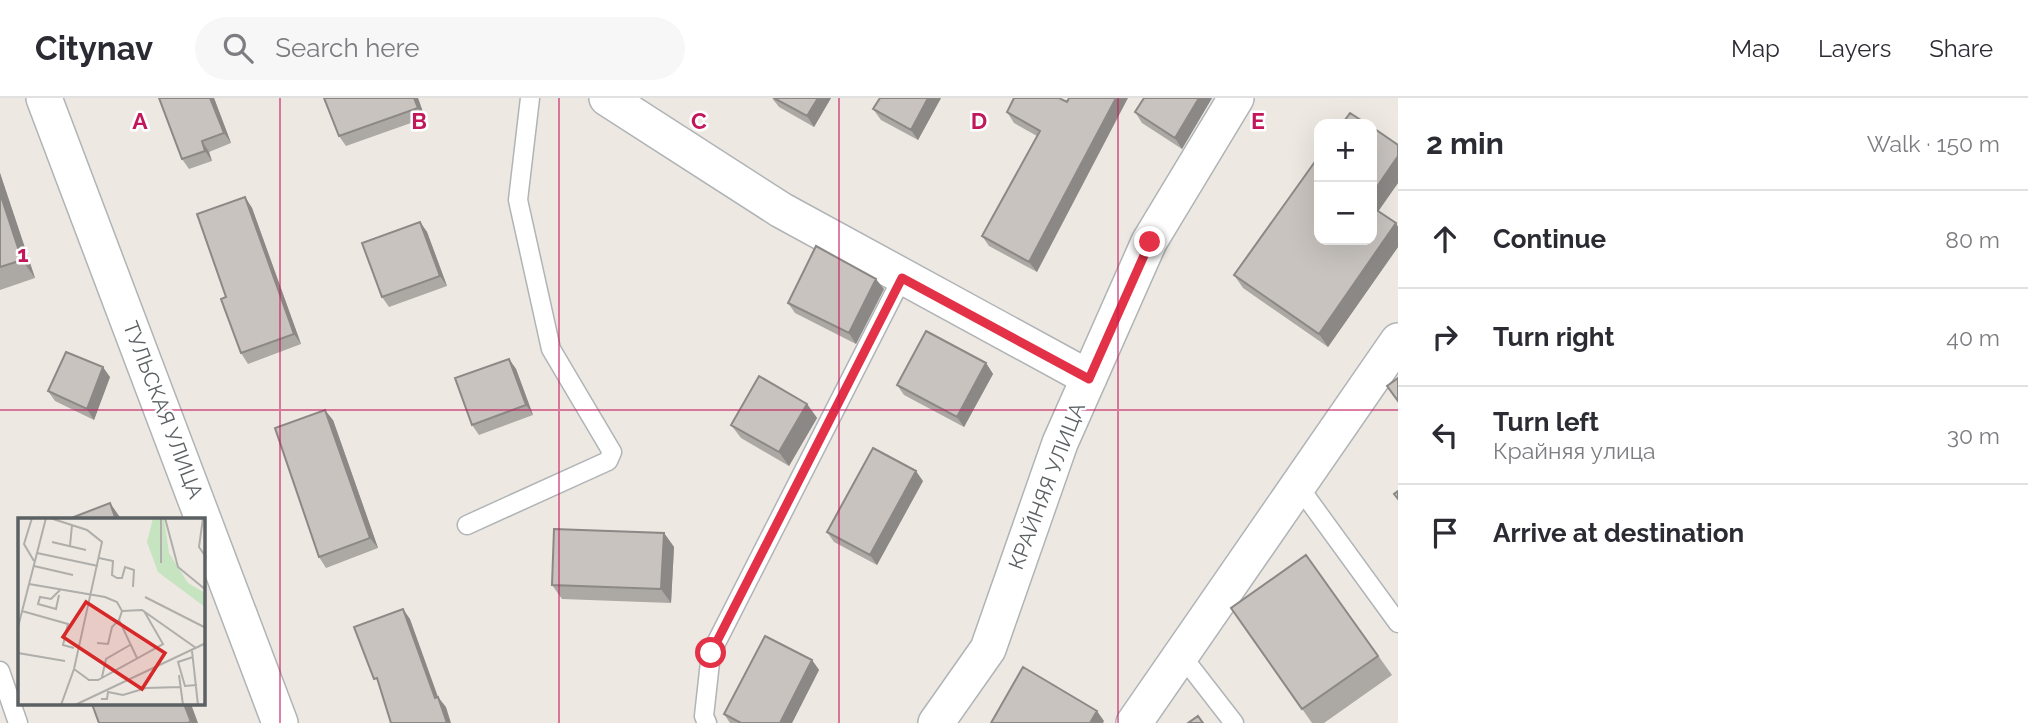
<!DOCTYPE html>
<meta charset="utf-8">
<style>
body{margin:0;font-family:Raleway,sans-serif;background:#f7f7f7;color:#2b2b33}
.controls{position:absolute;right:21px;top:21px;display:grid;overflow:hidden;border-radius:14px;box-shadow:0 7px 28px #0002}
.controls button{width:63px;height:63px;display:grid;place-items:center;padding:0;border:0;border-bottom:2px solid #e1e1e2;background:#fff;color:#2b2b33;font:35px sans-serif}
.stop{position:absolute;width:21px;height:21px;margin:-16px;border:5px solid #e33247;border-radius:50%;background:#fff}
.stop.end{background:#e33247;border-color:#fff;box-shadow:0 2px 7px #0008}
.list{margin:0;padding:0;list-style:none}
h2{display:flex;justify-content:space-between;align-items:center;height:91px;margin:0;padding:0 28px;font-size:30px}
h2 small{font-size:23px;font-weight:400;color:#7c7c81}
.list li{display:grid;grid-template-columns:46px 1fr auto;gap:21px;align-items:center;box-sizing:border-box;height:98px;padding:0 28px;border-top:2px solid #e1e1e2}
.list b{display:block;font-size:26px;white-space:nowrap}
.list p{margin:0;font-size:23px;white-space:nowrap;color:#7c7c81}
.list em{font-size:23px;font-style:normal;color:#7c7c81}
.icon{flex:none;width:38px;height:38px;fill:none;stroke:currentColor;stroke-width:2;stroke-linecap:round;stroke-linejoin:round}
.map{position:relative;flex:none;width:1398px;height:625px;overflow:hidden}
header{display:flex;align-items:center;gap:42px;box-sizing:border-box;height:98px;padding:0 35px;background:#fff;border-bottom:2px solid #e1e1e2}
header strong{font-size:33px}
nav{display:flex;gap:38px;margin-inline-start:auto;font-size:24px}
.search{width:490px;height:63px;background:#f7f7f7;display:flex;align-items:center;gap:18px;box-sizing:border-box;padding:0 24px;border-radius:38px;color:#7c7c81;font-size:26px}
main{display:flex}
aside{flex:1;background:#fff}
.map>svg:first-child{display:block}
</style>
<header>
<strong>Citynav</strong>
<div class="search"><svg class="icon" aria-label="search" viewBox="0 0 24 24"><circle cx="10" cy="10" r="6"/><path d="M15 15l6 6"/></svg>Search here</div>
<nav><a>Map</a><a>Layers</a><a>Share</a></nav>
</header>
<main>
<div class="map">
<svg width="1398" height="625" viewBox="0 0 1398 625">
<rect width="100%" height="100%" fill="#ede8e2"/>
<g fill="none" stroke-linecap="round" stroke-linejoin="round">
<defs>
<path id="lane" d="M 1299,389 L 1398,525
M 467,427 L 608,363 L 612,354 L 551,251 L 518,102 L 530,0
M 1182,558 L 1234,625
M 0,573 L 18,625
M 707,625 L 704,618 L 711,555 L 902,180"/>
<path id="street" d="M 44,0 L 280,625
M 607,0 L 781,112 L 1089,280
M 936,625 L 988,551 L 1060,345 L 1149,144 L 1236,0
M 1134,625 L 1398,243"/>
</defs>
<use href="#lane" stroke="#b0b4b7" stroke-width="21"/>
<use href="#street" stroke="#b0b4b7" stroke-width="38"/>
<use href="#lane" stroke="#fff" stroke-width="18"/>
<use href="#street" stroke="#fff" stroke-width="35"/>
</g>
<path fill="#aca8a4" d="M 159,0 L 214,0 L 231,45 L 209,54 L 212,63 L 189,71 L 182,61 Z
M 324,0 L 418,0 L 425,20 L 346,48 L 339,38 Z
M 772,0 L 831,0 L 814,29 L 779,9 Z
M 880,0 L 941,0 L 918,42 L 881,22 L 873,11 Z
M 1059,0 L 1037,174 L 989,148 L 982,138 L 1037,38 L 1014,25 L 1007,14 Z
M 1144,0 L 1212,0 L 1182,51 L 1142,25 L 1135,14 Z
M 1372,29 L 1398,47 L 1398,85 L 1378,113 L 1396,125 L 1398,129 L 1398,149 L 1328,249 L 1243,190 L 1234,177 Z
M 0,75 L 35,180 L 0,192 Z
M 245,99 L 252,110 L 301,246 L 248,266 L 241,255 L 226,199 Z
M 420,124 L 427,134 L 447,188 L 389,209 L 382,199 Z
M 884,191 L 856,246 L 795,215 L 788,205 Z
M 509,261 L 516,271 L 533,317 L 479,337 L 472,327 Z
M 986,265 L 993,276 L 964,329 L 904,297 L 897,287 Z
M 110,279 L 94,322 L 55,303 L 48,293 Z
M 807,306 L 817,320 L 789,368 L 741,340 L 731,327 Z
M 333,322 L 378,450 L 326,470 L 319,459 Z
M 923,383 L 877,467 L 834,444 L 827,434 Z
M 664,435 L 674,449 L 671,505 L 562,501 L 552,487 Z
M 1306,457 L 1392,577 L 1324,625 L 1312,625 L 1231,510 Z
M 812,562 L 819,572 L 792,625 L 730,625 L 724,616 Z"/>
<path fill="#8c8886" d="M 210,0 L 214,0 L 231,45 L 224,35 Z
M 414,0 L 418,0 L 425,20 L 418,10 Z
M 818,0 L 831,0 L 814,29 L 807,18 Z
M 928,0 L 941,0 L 918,42 L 911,32 Z
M 1116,0 L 1128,0 L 1037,174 L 1029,164 Z
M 1199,0 L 1212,0 L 1182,51 L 1175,40 Z
M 202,43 L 209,54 L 212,63 L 205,53 Z
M 1398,58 L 1398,85 L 1375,118 L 1372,113 L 1372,96 Z
M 0,75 L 35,180 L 22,162 L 0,95 Z
M 245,99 L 252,110 L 301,246 L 294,236 Z
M 420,124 L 427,134 L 447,188 L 440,178 Z
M 1396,125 L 1398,129 L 1398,149 L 1328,249 L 1319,236 Z
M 876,181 L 884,191 L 856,246 L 849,235 Z
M 509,261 L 516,271 L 533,317 L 526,307 Z
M 986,265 L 993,276 L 964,329 L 957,319 Z
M 103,269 L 110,279 L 94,322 L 87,311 Z
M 807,306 L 817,320 L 789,368 L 779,354 Z
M 325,312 L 333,322 L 378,450 L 370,440 Z
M 916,373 L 923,383 L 877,467 L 870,457 Z
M 110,405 L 122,422 L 116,422 Z
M 664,435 L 674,449 L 671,505 L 661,491 Z
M 403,511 L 410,521 L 442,610 L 435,600 Z
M 812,562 L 819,572 L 792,625 L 780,625 Z
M 438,599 L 446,609 L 451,625 L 447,625 Z
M 184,606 L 191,606 L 198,625 L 192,625 Z
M 1097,613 L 1104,623 L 1103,625 L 1090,625 Z"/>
<path fill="#c8c3bf" stroke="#8c8886" stroke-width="2" d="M 159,0 L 210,0 L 224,35 L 202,43 L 205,53 L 182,61 Z
M 324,0 L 414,0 L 418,10 L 339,38 Z
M 774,0 L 818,0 L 807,18 Z
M 880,0 L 928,0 L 911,32 L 873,11 Z
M 1014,0 L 1059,0 L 1067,4 L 1069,0 L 1116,0 L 1029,164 L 982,138 L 1040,33 L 1007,14 Z
M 1144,0 L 1199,0 L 1175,40 L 1135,14 Z
M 1350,15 L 1367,26 L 1342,26 Z
M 1372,29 L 1398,47 L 1398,58 L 1372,96 Z
M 1319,58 L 1319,142 L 1372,142 L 1372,109 L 1396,125 L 1319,236 L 1234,177 Z
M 0,95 L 22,162 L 0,169 Z
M 245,99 L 294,236 L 241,255 L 221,201 L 226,199 L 197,116 Z
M 420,124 L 440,178 L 382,199 L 362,145 Z
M 816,148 L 876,181 L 849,235 L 788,205 Z
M 926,233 L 986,265 L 957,319 L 897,287 Z
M 66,254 L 103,269 L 87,311 L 48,293 Z
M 509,261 L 526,307 L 472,327 L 455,280 Z
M 759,278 L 807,306 L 779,354 L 731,327 Z
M 1398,280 L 1398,303 L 1387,288 Z
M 325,312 L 370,440 L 319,459 L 275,330 Z
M 873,350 L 916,373 L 870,457 L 827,434 Z
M 1398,393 L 1398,401 L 1394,396 Z
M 110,405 L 116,422 L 66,422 Z
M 554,431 L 664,435 L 661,491 L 552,487 Z
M 1306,457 L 1378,558 L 1302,611 L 1231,510 Z
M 403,511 L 435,600 L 438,599 L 447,625 L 391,625 L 377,580 L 374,581 L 354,529 Z
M 765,538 L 812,562 L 780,625 L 741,625 L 724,616 Z
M 1023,569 L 1097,613 L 1090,625 L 991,625 Z
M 92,606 L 184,606 L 191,624 L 187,625 L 99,625 Z
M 1198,618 L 1203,625 L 1188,625 Z"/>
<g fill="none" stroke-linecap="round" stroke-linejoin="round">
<path stroke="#e33247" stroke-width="9" d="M 711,555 L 902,180 L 1089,281 L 1150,144"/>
</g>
<path fill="none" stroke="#c2185b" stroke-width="2" stroke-opacity="0.55" d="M 280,0 L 280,625M 559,0 L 559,625M 839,0 L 839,625M 1118,0 L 1118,625M 0,312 L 1398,312"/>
<g text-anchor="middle" stroke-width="5" stroke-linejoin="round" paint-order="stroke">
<g font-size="21" fill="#5b6063" stroke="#fff">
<text transform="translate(163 312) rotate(69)" y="7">ТУЛЬСКАЯ УЛИЦА</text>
<text transform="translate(1047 388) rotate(-69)" y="7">КРАЙНЯЯ УЛИЦА</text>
</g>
</g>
<g transform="translate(18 420)">
<rect width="187" height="187" fill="#ede8e2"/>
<path d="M 135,0 L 146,0 L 151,35 L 170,65 L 187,75 L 187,89 L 140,54 L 129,24 Z" fill="#c6e4bf"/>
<path fill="none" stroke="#afaeab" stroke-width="2" d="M 14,0 L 6,26 L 16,43M 32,0 L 69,12 L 84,24 L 56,151 L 43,187M 143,0 L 143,45M 147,0 L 160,49 L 188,72M 185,0 L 181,29 L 188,39M 34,24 L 68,32M 52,28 L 54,7M 19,35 L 80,48M 81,40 L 95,43 L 94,57 L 99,60 L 104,60 L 107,49 L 116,52 L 115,69M 16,48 L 55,57M 11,66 L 87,79 L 99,84 L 104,93M 41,77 L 38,91 L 20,86 L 22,79 L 33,81 L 43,71M 127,79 L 188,110M 4,93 L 50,106 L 45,127 L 56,130M 104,93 L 124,92 L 178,130M 104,93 L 101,102 L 119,140M 0,109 L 28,0M 79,125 L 90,126 L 94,109 L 101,102M 174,133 L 180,187M 0,135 L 47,143M 175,139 L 160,144 L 167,168 L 179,167M 56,151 L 71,162 L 80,162 L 145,126 L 126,93M 161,157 L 165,187M 84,159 L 88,141 L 112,127M 83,181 L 89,181 L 90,174 L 105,177 L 128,170 L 163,169M 57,187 L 188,125"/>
<path fill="#d62828" fill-opacity="0.15" stroke="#d62828" stroke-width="3.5" d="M 68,84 L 147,135 L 124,171 L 45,119 Z"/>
<rect width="187" height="187" fill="none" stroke="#5b6063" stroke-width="3.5"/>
</g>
<g font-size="23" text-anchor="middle" font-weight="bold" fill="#c2185b" stroke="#fff" stroke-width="5" stroke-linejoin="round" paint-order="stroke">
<text x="140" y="31">A</text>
<text x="419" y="31">B</text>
<text x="699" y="31">C</text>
<text x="979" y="31">D</text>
<text x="1258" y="31">E</text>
<text x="23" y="164">1</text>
</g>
</svg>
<div class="controls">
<button>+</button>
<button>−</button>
</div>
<div class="stop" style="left:711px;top:555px"></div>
<div class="stop end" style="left:1150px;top:144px"></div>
</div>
<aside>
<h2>2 min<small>Walk · 150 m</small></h2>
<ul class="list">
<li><svg class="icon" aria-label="ahead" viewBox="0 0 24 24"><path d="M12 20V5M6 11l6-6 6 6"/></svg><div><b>Continue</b></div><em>80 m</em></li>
<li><svg class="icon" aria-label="right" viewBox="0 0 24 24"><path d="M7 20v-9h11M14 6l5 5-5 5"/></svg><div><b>Turn right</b></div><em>40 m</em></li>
<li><svg class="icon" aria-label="left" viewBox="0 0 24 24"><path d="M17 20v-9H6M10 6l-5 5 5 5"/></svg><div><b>Turn left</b><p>Крайняя улица</p></div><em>30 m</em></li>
<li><svg class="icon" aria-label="arrive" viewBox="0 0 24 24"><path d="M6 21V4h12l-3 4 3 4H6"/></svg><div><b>Arrive at destination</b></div></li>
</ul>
</aside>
</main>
